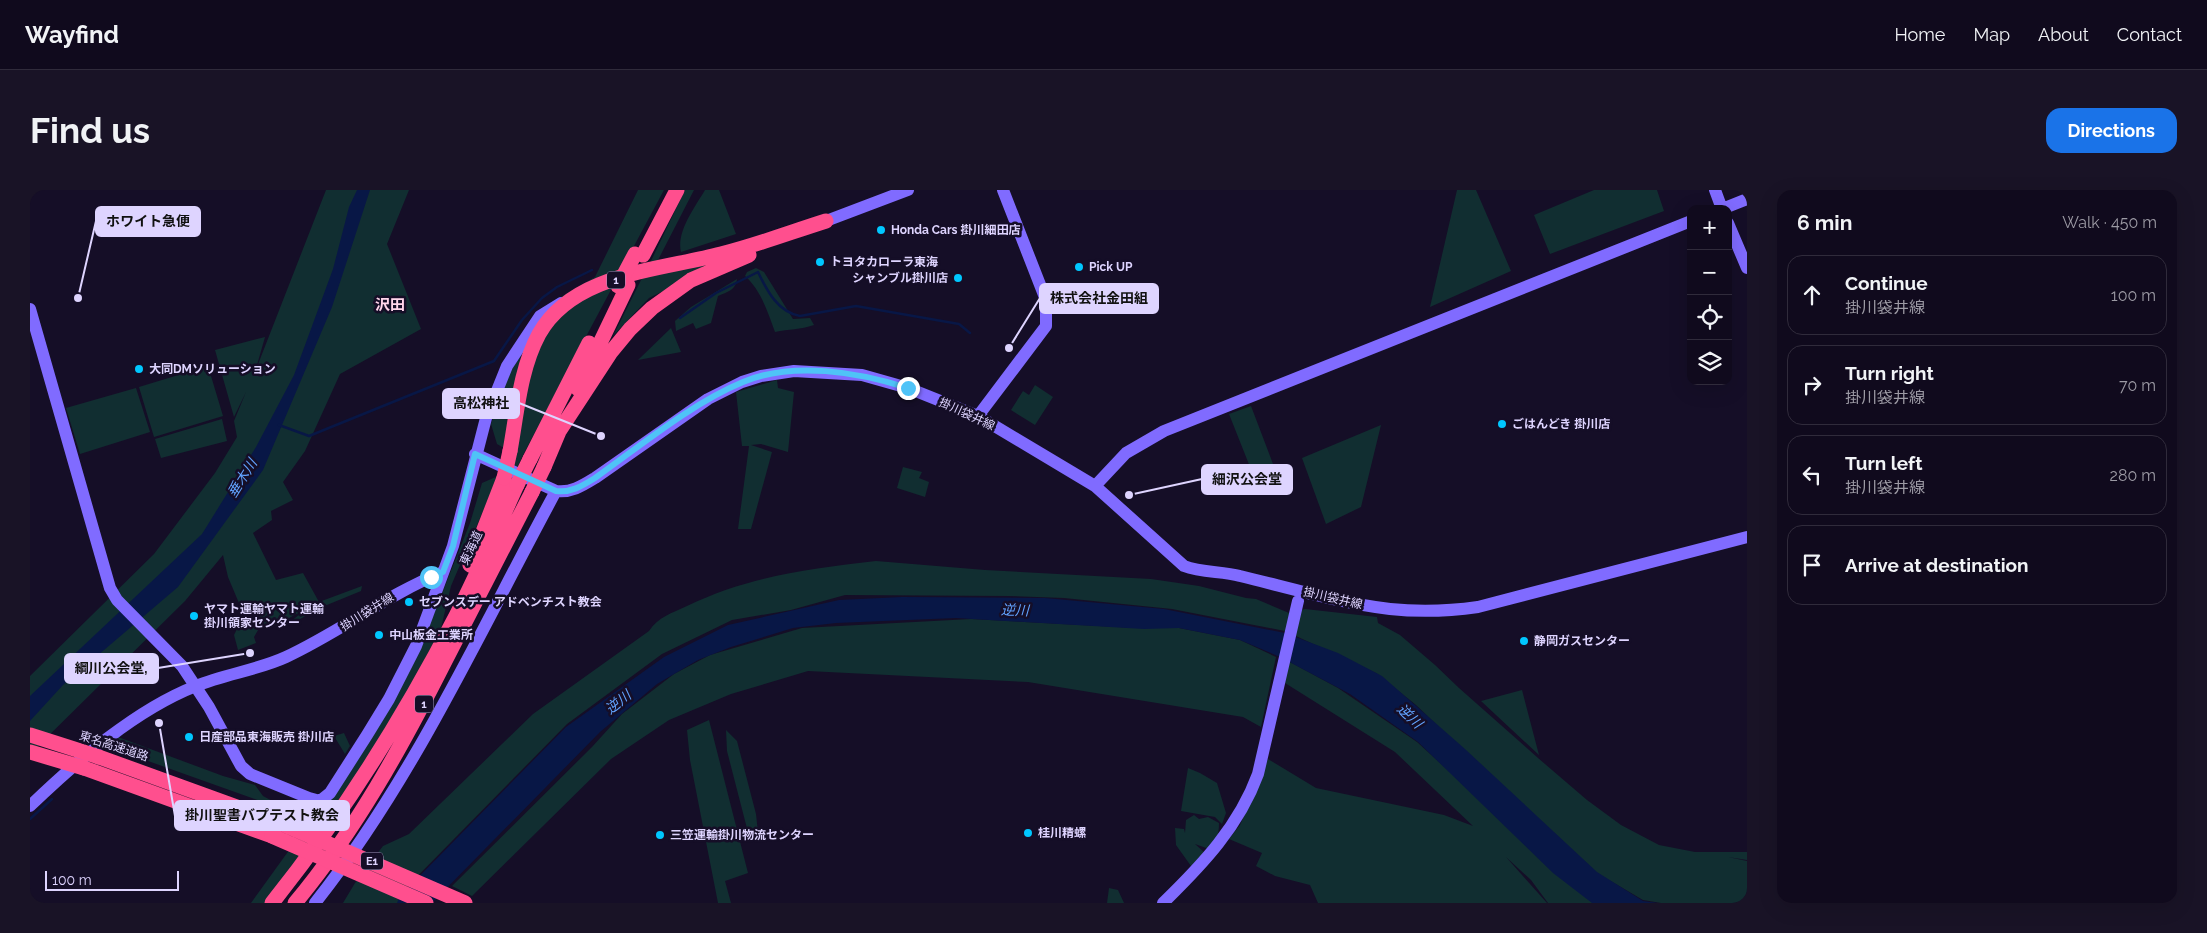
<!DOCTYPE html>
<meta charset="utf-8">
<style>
body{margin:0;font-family:Raleway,"Noto Sans JP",sans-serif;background:#191326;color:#f1f3f6}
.controls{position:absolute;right:15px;top:15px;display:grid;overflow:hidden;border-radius:10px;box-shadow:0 5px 20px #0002}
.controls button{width:45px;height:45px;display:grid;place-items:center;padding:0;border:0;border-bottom:1px solid #302b3b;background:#100a1d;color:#f1f3f6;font:25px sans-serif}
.scale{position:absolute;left:15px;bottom:12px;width:134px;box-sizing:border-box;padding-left:5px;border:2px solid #ded4ff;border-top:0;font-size:14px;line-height:18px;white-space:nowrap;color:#ded4ff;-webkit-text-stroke:4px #150e27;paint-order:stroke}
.stop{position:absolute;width:15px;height:15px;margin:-11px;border:4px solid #4fc3f7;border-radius:50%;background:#fff}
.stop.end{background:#4fc3f7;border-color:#fff;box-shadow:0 1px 5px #0008}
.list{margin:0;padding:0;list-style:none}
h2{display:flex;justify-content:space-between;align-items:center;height:65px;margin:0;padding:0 20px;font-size:21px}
h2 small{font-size:16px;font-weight:400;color:#9c9aa4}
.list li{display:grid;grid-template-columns:32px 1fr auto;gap:15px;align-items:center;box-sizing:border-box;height:80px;margin:0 10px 10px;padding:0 10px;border:1px solid #302b3b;border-radius:15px}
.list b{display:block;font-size:19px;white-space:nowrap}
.list p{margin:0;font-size:16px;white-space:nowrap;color:#9c9aa4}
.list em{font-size:16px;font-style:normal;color:#9c9aa4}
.icon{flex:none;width:28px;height:28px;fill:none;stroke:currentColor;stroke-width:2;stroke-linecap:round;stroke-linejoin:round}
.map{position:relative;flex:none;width:1717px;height:713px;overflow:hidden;border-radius:15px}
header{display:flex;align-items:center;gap:30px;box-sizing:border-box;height:70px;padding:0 25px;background:#100a1d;border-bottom:1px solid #302b3b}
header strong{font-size:24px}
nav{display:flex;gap:28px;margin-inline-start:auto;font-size:18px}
.intro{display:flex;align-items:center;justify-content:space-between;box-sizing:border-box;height:120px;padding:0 30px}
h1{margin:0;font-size:35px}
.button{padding:12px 22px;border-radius:15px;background:#1a73e8;color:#fff;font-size:18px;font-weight:700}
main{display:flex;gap:30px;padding:0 30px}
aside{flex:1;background:#100a1d;border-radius:15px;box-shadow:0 5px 20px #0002}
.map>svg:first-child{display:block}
</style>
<header>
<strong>Wayfind</strong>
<nav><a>Home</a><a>Map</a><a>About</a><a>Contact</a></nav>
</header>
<div class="intro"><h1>Find us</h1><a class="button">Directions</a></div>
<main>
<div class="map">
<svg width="1717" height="713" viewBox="0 0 1717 713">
<rect width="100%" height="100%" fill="#150e27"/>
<path fill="#112e31" d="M 296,0 L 379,0 L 357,54 L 391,139 L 310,184 L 275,261 L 253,292 L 263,310 L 241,321 L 242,330 L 223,343 L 246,390 L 273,383 L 289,412 L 332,396 L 331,401 L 292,417 L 261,434 L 261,431 L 278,418 L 242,437 L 231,435 L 224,447 L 226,453 L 208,460 L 204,445 L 214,425 L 198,387 L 193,365 L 155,411 L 0,564 L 0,486 L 124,364 L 185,283 L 207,247 L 204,231 L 216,202 L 204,227 L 185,160 L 235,147 L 225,182 Z
M 608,0 L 634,0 L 589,84 L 551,98 L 522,112 L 565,87 Z
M 655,0 L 664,0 L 626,74 L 620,73 Z
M 675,0 L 689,0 L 706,44 L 651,62 C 646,42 665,17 675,0 Z
M 1427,0 L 1446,0 L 1481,81 L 1400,117 Z
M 1564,0 L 1627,0 L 1634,21 L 1520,64 L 1504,25 Z
M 713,62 L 619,108 L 583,146 L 612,88 Z
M 726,78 L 734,82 L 763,129 L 780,128 L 784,135 C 770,140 759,139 745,142 C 738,123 731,100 715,86 L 717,82 Z
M 707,89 C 706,100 697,102 688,106 L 681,133 L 666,139 L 663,133 L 646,141 L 645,131 L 661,117 Z
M 583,96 L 495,261 L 449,357 L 501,179 L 514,145 L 543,113 Z
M 641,138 L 651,162 L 608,170 Z
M 492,165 L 474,258 L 467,254 L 461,234 L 479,182 Z
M 178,176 L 193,226 L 124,247 L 109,197 Z
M 747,190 L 748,198 L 764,202 L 758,262 L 731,254 L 721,255 L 742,262 L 721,339 L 708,339 L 719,256 L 712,256 L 706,202 Z
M 1005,195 L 1023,207 L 1005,235 L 981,220 L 993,201 L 999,205 Z
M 106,198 L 120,242 L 50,264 L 36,218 Z
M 1221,216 L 1243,274 L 1222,282 L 1199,224 Z
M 192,229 L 197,251 L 131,268 L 125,249 Z
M 1351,235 L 1331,317 L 1296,334 L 1272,268 Z
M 873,277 L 892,282 L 889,288 L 899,292 L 895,307 L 867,298 Z
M 468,286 L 421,396 L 411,438 L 374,509 L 334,577 L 236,713 L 221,713 L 291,616 L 403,426 L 440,333 L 452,293 Z
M 846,371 L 955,380 L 1121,389 L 1169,396 L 1216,408 L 1226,409 L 1259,423 L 1275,419 L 1347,427 L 1348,433 L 1370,445 L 1405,475 L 1429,498 L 1508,568 L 1557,610 L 1591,635 L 1629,655 L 1665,662 L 1717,662 L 1717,670 L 1698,667 L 1717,671 L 1717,713 L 1631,713 L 1613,710 L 1567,683 L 1513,637 L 1386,515 L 1346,483 L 1255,441 L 1142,419 L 1034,408 L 978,406 L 815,405 L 761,420 L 702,430 L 632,464 L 537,534 L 366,708 L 376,713 L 313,713 L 325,693 L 353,656 L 379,644 L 503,524 L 619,441 C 628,427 642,423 657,416 C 719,386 778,379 846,371 Z
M 941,429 L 1106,438 L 1149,438 L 1210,450 L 1246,467 L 1231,537 L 1213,527 L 998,492 L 778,481 L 701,504 L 639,530 L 581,569 L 442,706 L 422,696 L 562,557 L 592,524 L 644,484 L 680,465 L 772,438 Z
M 1258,471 L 1308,498 L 1387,552 L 1564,713 L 1518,713 L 1501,690 L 1476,667 L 1517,713 L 1288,713 L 1280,695 L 1245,686 L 1226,676 L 1232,663 L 1199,649 L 1210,635 L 1238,569 L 1286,598 L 1414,625 L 1443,636 L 1365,562 L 1255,493 Z
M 1492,500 L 1509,565 L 1451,511 Z
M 679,530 L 718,683 L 695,691 L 701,713 L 688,713 L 660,570 L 657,540 Z
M 696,540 L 707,551 L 726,624 L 729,652 L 720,650 L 697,561 Z
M 314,543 L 320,556 L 315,564 L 304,546 Z
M 88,547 L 193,586 L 225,595 L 233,606 L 263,622 L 261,625 L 233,612 L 76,556 Z
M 1158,578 L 1170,583 L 1187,593 L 1196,623 L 1192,634 L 1185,627 L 1151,621 Z
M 1164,625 L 1169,629 L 1178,627 L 1189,633 C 1189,644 1187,651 1179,659 L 1165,654 L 1175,663 L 1161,676 L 1146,655 L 1145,638 L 1154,639 L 1155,643 L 1156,630 Z
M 1079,698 L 1088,700 L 1094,713 L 1077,713 Z"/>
<path fill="#081746" d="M 327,0 L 340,0 L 302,117 L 233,280 L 148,397 L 33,495 L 0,531 L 0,506 L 172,344 L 226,257 L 264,185 L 303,79 L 319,17 Z
M 872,407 L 1015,408 L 1134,419 L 1255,443 L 1308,463 L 1352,486 L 1435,559 L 1567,682 L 1613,711 L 1627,713 L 1562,713 L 1523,683 L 1388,552 L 1320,504 L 1250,467 L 1210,450 L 1149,438 L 1114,439 L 926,428 L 806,433 L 763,438 L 701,457 L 668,470 L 627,494 L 570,542 L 402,713 L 367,713 L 370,706 L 536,537 L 634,467 L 698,435 L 809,410 Z"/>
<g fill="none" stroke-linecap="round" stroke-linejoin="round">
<path stroke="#081746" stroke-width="2.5" d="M 650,128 L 686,103 L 728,82 C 737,101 748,122 770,126 L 826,116 L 929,134 L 940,143
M 249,235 L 279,246 L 464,171 L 492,130 L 512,108 L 527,97 L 562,80
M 0,629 L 22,609"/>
<path stroke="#806bff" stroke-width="12" d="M 1685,0 L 1692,19
M 1692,19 L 1717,9
M 796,31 L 878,0
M 1698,33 L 1717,78
M 0,119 L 80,398 L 87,410 L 152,476 L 179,517 L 211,576 L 220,584 L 279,608 L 290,611 L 300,603 L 337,545 L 359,509 L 386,456 L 423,356 L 456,228 L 477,176 L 510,126 L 531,113
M 948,226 L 1016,136 L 1016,110 L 973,0
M 445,264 L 526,301 C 541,303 552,296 565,288 L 678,209 L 712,192 L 731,186 L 764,181 L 832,185 L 878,198 L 948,226 L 1065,296 L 1154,376 C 1172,383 1192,381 1210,386 C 1260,398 1310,413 1360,419 C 1388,422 1420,421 1448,417 L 1717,347
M 1065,296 L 1096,263 L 1134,241 L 1661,31
M 0,616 C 47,571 105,520 166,496 C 195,484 228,480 256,467 C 310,442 358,404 413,382
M 285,713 C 384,588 450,441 526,301
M 1133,713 C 1173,674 1209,636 1228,584 L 1268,411"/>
<path stroke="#ff4f8e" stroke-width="15" d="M 613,65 L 647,0
M 548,199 L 598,95
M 530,240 L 581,162 L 600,139 L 622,118 L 661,90 L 719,65
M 480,261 C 487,223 490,179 509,144 C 543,83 631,80 691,64 C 727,55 761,42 796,31
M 500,269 L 559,153
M 514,277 L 533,232
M 440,375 L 474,288
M 69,567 L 248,632
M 54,578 L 242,646
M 242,713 C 313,624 374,527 426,426 C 448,383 467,339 487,295
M 265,713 C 326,640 372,556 415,471 C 444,415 473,359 502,302"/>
<path stroke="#ff4f8e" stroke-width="15" d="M 588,96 L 605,64
M 474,288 L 480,261
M 487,295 L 500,269
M 502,302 L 514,277
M 0,545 L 69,567
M 0,562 L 54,578
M 248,632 L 435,713
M 242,646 L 396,713"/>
</g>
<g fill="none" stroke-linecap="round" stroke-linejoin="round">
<path stroke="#4fc3f7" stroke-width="6" d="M 401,387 L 413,382 L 423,356 L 445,264 L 526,301 C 541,303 552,296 565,288 C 610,256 662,213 713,192 C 763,171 828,182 878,198"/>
</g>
<g fill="#00c7ff" stroke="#150e27" stroke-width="2">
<circle cx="851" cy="40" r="5"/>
<circle cx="790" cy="72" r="5"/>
<circle cx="1049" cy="77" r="5"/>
<circle cx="928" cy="88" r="5"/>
<circle cx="109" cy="179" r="5"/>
<circle cx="1472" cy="234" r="5"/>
<circle cx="379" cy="412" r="5"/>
<circle cx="164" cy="426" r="5"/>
<circle cx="349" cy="445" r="5"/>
<circle cx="1494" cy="451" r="5"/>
<circle cx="159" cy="547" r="5"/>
<circle cx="998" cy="643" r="5"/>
<circle cx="630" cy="645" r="5"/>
</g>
<g text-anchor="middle" stroke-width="5" stroke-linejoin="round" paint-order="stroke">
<g fill="#150e27" stroke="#a299be" stroke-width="1">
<rect x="577" y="81.5" width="18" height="17" rx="4"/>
<rect x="385" y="505.5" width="18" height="17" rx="4"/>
<rect x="331" y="662.5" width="22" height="17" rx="4"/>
</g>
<g font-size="11" font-weight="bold" fill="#ded4ff">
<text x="586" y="94">1</text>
<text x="394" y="518">1</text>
<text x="342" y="675">E1</text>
</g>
<g font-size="12" font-weight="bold" fill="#ded4ff" stroke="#150e27" text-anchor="start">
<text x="861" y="44">Honda Cars 掛川細田店</text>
<text x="800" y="76">トヨタカローラ東海</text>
<text x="1059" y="81">Pick UP</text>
<text x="918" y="92" text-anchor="end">シャンブル掛川店</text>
<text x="119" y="183">大同DMソリューション</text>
<text x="1482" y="238">ごはんどき 掛川店</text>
<text x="389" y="416">セブンスデー アドベンチスト教会</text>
<text x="174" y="423">ヤマト運輸ヤマト運輸<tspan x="174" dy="14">掛川領家センター</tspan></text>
<text x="359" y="449">中山板金工業所</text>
<text x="1504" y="455">静岡ガスセンター</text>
<text x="169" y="551">日産部品東海販売 掛川店</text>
<text x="1008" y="647">桂川精螺</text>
<text x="640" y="649">三笠運輸掛川物流センター</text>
</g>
<g font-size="12" fill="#ded4ff" stroke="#150e27">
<text transform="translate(937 224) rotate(25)" y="4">掛川袋井線</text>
<text transform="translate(441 358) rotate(-65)" y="4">東海道</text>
<text transform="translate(1303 408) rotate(13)" y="4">掛川袋井線</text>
<text transform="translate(337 422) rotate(-32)" y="4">掛川袋井線</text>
<text transform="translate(84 556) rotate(18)" y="4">東名高速道路</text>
</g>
<g font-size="14" font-style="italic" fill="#62a3ff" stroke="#150e27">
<text transform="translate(212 288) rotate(-58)" y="5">垂木川</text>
<text transform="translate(985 420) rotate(2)" y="5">逆川</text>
<text transform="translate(588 512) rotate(-39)" y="5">逆川</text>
<text transform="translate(1380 526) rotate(43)" y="5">逆川</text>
</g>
<g font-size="15" font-weight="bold" fill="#ffd6eb" stroke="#150e27">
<text x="360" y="120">沢田</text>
</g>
</g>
<path fill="none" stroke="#ded4ff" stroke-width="2" d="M48 108L66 31M979 158L1010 108M571 246L489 213M1099 305L1172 289M220 463L128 478M129 533L145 626"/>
<g fill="#ded4ff" stroke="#150e27" stroke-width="2">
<circle cx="48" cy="108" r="5"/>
<circle cx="979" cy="158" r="5"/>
<circle cx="571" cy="246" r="5"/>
<circle cx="1099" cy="305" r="5"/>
<circle cx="220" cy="463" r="5"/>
<circle cx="129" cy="533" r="5"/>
</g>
<g fill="#ded4ff" stroke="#ded4ff" stroke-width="2">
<rect x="66" y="17" width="104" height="29" rx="5"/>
<rect x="1010" y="94" width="118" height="29" rx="5"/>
<rect x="413" y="199" width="76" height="29" rx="5"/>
<rect x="1172" y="275" width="90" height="29" rx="5"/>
<rect x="35" y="464" width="93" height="29" rx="5"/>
<rect x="145" y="611" width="174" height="29" rx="5"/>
</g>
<g font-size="14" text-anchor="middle" font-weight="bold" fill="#111">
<text x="118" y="36">ホワイト急便</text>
<text x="1069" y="113">株式会社金田組</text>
<text x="451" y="218">高松神社</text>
<text x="1217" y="294">細沢公会堂</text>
<text x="81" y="483">綱川公会堂,</text>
<text x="232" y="630">掛川聖書バプテスト教会</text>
</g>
</svg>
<div class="controls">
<button>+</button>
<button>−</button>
<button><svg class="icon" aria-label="locate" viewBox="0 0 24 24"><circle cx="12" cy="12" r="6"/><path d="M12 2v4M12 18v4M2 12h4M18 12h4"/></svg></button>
<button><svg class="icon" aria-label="layers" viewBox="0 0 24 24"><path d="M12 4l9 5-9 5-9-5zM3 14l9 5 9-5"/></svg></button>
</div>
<div class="scale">100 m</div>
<div class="stop" style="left:401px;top:387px"></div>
<div class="stop end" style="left:878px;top:198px"></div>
</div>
<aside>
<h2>6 min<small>Walk · 450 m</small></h2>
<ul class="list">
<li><svg class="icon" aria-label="ahead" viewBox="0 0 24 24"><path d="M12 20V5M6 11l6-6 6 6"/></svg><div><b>Continue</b><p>掛川袋井線</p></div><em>100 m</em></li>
<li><svg class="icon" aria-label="right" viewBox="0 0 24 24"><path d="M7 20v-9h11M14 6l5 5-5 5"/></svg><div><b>Turn right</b><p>掛川袋井線</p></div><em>70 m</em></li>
<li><svg class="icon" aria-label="left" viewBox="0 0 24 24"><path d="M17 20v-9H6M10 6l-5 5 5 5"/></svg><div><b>Turn left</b><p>掛川袋井線</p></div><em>280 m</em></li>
<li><svg class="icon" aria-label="arrive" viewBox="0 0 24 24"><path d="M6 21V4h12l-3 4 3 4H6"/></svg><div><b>Arrive at destination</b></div></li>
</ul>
</aside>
</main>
